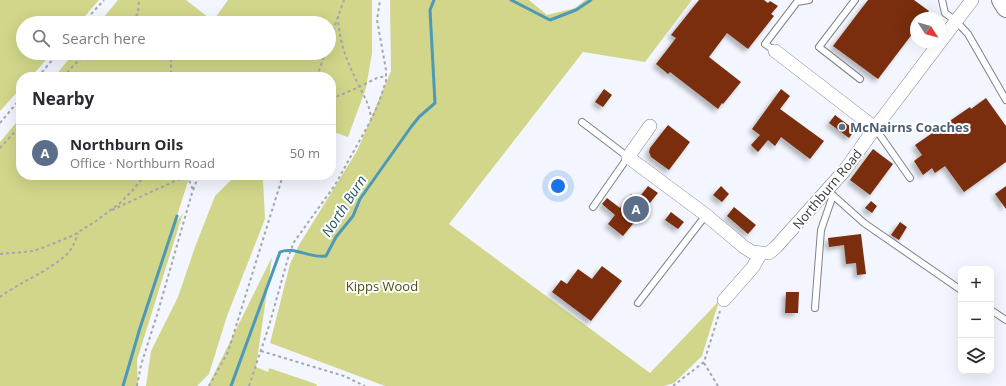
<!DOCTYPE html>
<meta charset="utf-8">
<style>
body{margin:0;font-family:"Open Sans",sans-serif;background:#f7f7f7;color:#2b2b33}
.controls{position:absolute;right:12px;bottom:12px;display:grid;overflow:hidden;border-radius:8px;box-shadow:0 4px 16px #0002}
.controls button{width:36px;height:36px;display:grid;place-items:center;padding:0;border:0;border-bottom:1px solid #e1e1e2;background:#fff;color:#2b2b33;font:20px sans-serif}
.compass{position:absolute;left:910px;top:12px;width:36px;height:36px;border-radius:50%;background:#fff;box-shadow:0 4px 16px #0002;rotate:126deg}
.you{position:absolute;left:558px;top:186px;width:14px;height:14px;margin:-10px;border:3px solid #fff;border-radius:50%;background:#1a73e8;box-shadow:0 0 0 6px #1a73e833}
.badge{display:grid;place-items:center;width:26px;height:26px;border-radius:50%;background:#d93025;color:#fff;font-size:13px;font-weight:700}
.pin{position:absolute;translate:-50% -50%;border:2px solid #fff;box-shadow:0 1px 4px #0006}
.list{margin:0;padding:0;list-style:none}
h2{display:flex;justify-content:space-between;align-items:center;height:52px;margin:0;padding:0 16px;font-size:17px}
h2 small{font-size:13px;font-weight:400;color:#7c7c81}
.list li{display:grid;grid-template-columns:26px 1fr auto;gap:12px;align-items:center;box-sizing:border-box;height:56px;padding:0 16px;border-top:1px solid #e1e1e2}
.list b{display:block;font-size:15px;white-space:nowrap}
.list p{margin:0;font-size:13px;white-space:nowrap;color:#7c7c81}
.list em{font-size:13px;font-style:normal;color:#7c7c81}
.icon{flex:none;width:22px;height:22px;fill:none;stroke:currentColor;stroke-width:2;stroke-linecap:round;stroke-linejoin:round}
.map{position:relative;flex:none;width:1006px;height:386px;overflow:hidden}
.search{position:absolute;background:#fff;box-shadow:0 4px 16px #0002;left:16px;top:16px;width:320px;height:44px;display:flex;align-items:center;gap:10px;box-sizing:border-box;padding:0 14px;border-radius:22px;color:#7c7c81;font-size:15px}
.panel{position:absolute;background:#fff;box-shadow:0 4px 16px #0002;left:16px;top:72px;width:320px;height:108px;border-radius:16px}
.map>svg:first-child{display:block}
</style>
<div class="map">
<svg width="1006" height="386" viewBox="0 0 1006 386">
<defs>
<filter id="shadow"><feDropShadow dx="-3.5" dy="3.5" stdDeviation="2" flood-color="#0004"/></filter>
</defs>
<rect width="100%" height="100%" fill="#f3f6fe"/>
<path fill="#d1d68a" d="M 0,0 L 99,0 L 79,23 L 23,23 L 23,53 L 52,53 L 31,77 L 21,77 L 21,88 L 0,111 Z
M 118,0 L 186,0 L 213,21 L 228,0 L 372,0 L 372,53 L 366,88 L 348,137 L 331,131 L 331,77 L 54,77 L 74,53 L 329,53 L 329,23 L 99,23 Z
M 390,0 L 529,0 L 547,15 L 575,8 L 585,0 L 692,0 L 645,62 L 583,52 L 449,224 L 650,373 L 719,301 L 702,356 L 674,383 L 664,386 L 385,386 L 270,343 L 290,264 L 299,245 L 357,151 L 391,71 Z
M 21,117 L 21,175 L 190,175 L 174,225 L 183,213 L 137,360 L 138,386 L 0,386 L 0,142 Z
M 236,175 L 245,175 L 263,180 L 265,219 L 227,316 L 209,374 L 197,386 L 146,386 L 151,351 L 178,297 L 195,247 L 215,196 Z
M 272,257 L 256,367 L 268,372 L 269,368 L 316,384 L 317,386 L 208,386 Z"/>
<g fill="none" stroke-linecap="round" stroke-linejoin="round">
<path stroke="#4d99b7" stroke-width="3" d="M 511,0 L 550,20 L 576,10 L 591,0
M 123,386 L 140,328 L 177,216
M 231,386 L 280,252 C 293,246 312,259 326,256 L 336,237 L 353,216 L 360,199 L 411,127 L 419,117 L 435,103 L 430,10 L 434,0"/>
</g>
<path fill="#7a2e0d" filter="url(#shadow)" d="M 699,0 L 764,0 L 768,3 L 770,1 L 778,6 L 771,14 L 774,16 L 748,49 L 727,33 L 709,57 L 741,82 L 723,104 L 722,103 L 718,109 L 670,72 L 668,74 L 656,64 L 676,38 L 671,35 Z
M 868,0 L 914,0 L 929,11 L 924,18 L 916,18 L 916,29 L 878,79 L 833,46 Z
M 604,89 L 612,95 L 603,107 L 595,102 Z
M 781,89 L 790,96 L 780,109 L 824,141 L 810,159 L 781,137 L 775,146 L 768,140 L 758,152 L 751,145 L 760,135 L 752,129 Z
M 986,98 L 1006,126 L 1006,162 L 964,192 L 945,166 L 935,173 L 932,168 L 923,175 L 914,161 L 922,155 L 915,145 L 970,107 L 971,109 Z
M 835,115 L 855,130 L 849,138 L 829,123 Z
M 668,125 L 690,142 L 669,170 L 651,157 L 649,152 L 650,148 Z
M 873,149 L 893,164 L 870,195 L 850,180 Z
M 648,186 L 658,193 L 623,236 L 608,224 L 615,215 L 602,204 L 607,198 L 620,208 L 631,194 L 638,199 Z
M 721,186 L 729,194 L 722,202 L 713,195 Z
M 1006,186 L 1006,209 L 995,194 Z
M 871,201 L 877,206 L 872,213 L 865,208 Z
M 734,207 L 756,225 L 748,234 L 727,216 Z
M 671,212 L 684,222 L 678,229 L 665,220 Z
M 900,222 L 907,227 L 899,240 L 891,235 Z
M 861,234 L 866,274 L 857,275 L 856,263 L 846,264 L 844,245 L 829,247 L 828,238 Z
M 602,266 L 622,281 L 591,321 L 552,292 L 561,280 L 567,284 L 578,269 L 592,279 Z
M 786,292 L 799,292 L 798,313 L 785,313 Z"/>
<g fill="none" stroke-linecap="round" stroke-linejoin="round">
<defs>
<path id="lane" d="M 855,0 L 819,47 L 860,79
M 942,0 L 945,13 L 956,21 L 968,34 L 1006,100
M 775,51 L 765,44 L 797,2 L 809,0
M 582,122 L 628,157 L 593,207
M 875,128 L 910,178
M 827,190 L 864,223 L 961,290
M 638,303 L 706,215
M 815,308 L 821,230 L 833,195
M 991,310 L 1006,320"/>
<path id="street" d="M 775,51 L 875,128
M 650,126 L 628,157 L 706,215 L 744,247 L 752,252 L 761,253
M 724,300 L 753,267 L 761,253 L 769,253 L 776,247 L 845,170 L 875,128 L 972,0"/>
<path id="secondary" d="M 1001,0 L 1006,8"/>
</defs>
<use href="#lane" stroke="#7e828a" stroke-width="8"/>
<use href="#street" stroke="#7e828a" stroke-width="14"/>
<use href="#secondary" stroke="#7e828a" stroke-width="20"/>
<path stroke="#a4a7ad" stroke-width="2" stroke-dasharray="3 3" stroke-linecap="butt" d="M 338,16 C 339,43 347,61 358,84 C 364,96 370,105 371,119
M 83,23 L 104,0
M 126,23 L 138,14 L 139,0
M 329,42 L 344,0
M 169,53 L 171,59 L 171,77
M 38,77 L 58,53
M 63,77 L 75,64 L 88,53
M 317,77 L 325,53
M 331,99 L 359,87 L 377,78 L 386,76
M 0,123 L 21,98
M 0,148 L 21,125
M 187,175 L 193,190
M 112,210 L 175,181 L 193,175
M 0,254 L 34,251 L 72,236 L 96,221 L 120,203 L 132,191 L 145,175
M 0,297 C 20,282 49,271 66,255 C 73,249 75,241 78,233
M 261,351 L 344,376 L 365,386
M 704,363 L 718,386
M 137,386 L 141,365 L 157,315 L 192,193 L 199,175
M 209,386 L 228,352 L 283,175
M 249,386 L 269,326 L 288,258 L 294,242 L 335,185 L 371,120 L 378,105 L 386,81 L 386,70 L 377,20 L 380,0
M 673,386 L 704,362 L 720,311"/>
<use href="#lane" stroke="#fff" stroke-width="6"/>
<use href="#street" stroke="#fff" stroke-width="13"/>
<use href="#secondary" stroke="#fff" stroke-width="18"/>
</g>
<circle fill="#5c6f8a" stroke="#fff" stroke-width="1.5" cx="842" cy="127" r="4"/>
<g text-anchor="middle" stroke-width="4" stroke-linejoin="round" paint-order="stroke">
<g font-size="13" font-weight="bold" fill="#4e5e75" stroke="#fff" text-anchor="start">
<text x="850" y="132">McNairns Coaches</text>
</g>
<g font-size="13" fill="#393a3e" stroke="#fff">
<text transform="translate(827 189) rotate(-50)" y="5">Northburn Road</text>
</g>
<g font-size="13" fill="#4d5009" stroke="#fff">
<text x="382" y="291">Kipps Wood</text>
</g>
<g font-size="14" font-style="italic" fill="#285667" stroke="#fff">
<text transform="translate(344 206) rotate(-57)" y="5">North Burn</text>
</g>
</g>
</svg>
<div class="controls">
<button>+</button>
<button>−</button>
<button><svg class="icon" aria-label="layers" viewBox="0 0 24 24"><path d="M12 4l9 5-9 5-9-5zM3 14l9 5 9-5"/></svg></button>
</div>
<svg class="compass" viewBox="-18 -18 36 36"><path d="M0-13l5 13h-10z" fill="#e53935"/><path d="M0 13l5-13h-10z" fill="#7c7c81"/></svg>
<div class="you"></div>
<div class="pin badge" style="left:636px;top:209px;background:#5c6f8a">A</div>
<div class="search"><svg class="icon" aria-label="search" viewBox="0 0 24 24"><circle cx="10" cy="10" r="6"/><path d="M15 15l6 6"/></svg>Search here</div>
<section class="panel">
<h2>Nearby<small></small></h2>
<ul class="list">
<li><span class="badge" style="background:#5c6f8a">A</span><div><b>Northburn Oils</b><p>Office · Northburn Road</p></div><em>50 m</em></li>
</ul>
</section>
</div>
